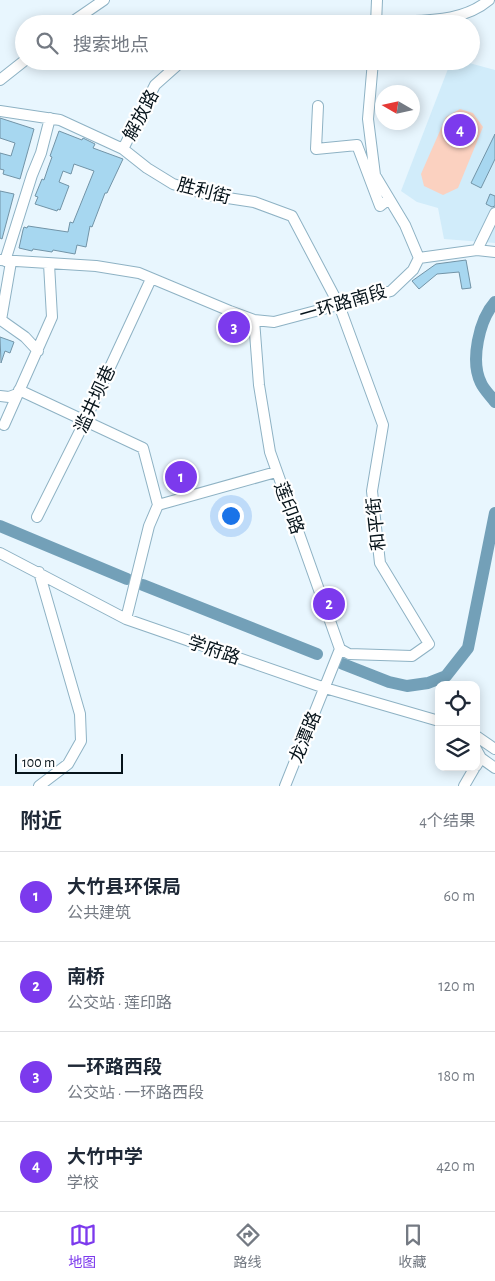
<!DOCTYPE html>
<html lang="zh">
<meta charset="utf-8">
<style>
body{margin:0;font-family:"Alegreya Sans","Noto Sans SC",sans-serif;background:#f2f2f3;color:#1f2937}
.controls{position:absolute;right:15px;bottom:15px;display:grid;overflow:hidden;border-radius:10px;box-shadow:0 2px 12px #0003}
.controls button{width:45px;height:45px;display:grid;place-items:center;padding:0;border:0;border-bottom:1px solid #e0e1e3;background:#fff;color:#1f2937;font:25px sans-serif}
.compass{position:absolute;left:375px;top:85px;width:45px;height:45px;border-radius:50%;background:#fff;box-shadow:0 2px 12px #0003;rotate:279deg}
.scale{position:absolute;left:15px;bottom:12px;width:108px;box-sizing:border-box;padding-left:5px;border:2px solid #06131a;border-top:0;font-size:14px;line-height:18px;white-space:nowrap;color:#06131a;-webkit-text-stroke:4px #fff;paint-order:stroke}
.you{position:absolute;left:230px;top:515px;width:18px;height:18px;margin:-12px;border:4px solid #fff;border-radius:50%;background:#1a73e8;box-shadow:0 0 0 8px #1a73e833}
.badge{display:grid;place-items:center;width:32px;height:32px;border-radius:50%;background:#7c3aed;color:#fff;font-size:16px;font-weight:700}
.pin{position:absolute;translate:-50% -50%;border:2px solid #fff;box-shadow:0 1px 5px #0006}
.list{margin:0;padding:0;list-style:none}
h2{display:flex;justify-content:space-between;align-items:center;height:65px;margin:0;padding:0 20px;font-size:21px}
h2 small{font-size:16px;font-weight:400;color:#747a83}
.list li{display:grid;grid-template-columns:32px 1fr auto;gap:15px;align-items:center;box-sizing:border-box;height:90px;padding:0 20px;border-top:1px solid #e0e1e3}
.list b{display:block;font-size:19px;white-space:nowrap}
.list p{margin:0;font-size:16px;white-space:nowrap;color:#747a83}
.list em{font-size:16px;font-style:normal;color:#747a83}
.icon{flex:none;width:28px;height:28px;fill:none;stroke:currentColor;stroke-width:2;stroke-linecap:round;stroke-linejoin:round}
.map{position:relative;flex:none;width:495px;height:786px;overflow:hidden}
.search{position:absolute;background:#fff;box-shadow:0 2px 12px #0003;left:15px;right:15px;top:15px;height:55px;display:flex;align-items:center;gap:12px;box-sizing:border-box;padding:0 18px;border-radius:28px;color:#747a83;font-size:19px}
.sheet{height:425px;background:#fff}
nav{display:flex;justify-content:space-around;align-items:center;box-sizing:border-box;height:70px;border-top:1px solid #e0e1e3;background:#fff;font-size:14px;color:#747a83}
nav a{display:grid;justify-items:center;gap:2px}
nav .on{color:#7c3aed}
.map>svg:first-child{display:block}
</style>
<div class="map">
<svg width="495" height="786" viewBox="0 0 495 786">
<rect width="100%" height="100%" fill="#e8f6fe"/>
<path fill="#d1ecfa" d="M 451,61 L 462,61 L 495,70 L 495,243 L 444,239 L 438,208 L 417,202 L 401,191 Z"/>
<path fill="#fbd1c0" d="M 460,109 L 473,113 L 483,127 L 458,188 L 443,195 L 424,186 L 421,174 L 446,117 Z"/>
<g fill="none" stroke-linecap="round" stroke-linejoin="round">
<path stroke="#73a0b8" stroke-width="12" d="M 495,302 C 479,320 470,361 481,383 C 484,390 491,396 495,402
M 0,526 L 127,579
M 143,585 L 317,654
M 343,664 L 389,682 L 407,686 L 428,683 L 446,676 L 468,648 L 495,513"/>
</g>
<path fill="#a7d7f0" stroke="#7294a7" d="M 0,118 L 34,129 L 20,179 L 3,174 L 4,170 L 0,169 L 0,153 L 11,156 L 15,143 L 0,138 Z
M 59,131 L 82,140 L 83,138 L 95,144 L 93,148 L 123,159 L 107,193 L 105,193 L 92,227 L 90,226 L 86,247 L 77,245 L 75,254 L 53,250 L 52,252 L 33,249 L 32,251 L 19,248 L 23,230 L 24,227 L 27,228 L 28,226 L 68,232 L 70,222 L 73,223 L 94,171 L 74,164 L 71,174 L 63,171 L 59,182 L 69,186 L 60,210 L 58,209 L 57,211 L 35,204 L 38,197 L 35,196 L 42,179 L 44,180 L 48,168 L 52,157 L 50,156 Z
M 495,134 L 495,159 L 481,188 L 471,183 Z
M 0,191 L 14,194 L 2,239 L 0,238 Z
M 490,194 L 495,196 L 495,206 L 492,207 L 486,204 Z
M 466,260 L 471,288 L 462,289 L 459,272 L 437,274 L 419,289 L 412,281 L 436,264 Z
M 0,337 L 14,342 L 10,353 L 5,351 L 1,363 Z"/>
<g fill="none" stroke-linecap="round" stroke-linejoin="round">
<defs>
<path id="minor" d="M 69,24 L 104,0
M 374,24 C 411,18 457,27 489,0
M 376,24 L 377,0
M 0,80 L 24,61
M 318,106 L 316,149 L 357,145 L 380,206 L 389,199
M 0,111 L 60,120 L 123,149 L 147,168 L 173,184 L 208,195 L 254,202 L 292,216 L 339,305 L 383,425 L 372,491 L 380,563 L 429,644 L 412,656 L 349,654 L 340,649
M 123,149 L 155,85 L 182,61
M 477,250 L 495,213
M 419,258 L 477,250 L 495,252
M 0,260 L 96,266 L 139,273 L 230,311 L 254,320 L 274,322 L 391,291 L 413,270 L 419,258 L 405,225 L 375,175 L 368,119 L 373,61
M 5,261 L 32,175 L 41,153 L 50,118
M 11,262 L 1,320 L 25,337 L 38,351
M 254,320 L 259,385 L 270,452 L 340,649 L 285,786
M 19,390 L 143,448 L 158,505 L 149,526 L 126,619
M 0,396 L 9,397 L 17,394
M 4,425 L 52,317 L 49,264
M 158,505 L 276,472
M 37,517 L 85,421 L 151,279
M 0,553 L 126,619 L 325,688 L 439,721
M 476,736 L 495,749
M 476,749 L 481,758 L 476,766
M 481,758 L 495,768
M 39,786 L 68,764 L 81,741 L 80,714 L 39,572
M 464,786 L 475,767"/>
</defs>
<use href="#minor" stroke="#8eb2c4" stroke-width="12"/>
<use href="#minor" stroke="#fff" stroke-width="10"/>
</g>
<g text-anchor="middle" stroke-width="4.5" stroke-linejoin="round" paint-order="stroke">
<g font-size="18" fill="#06131a" stroke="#fff">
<text transform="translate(141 115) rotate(-62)" y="6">解放路</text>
<text transform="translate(204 191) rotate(15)" y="6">胜利街</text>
<text transform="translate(343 303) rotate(-16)" y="6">一环路南段</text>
<text transform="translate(95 399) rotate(-65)" y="6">滥井坝巷</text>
<text transform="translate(289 508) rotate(70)" y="6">莲印路</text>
<text transform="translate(376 524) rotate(-96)" y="6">和平街</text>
<text transform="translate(214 650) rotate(19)" y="6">学府路</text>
<text transform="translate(305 737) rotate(-68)" y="6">龙潭路</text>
</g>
</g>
</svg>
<div class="controls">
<button><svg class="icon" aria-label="locate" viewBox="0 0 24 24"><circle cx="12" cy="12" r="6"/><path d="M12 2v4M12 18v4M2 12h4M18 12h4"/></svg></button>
<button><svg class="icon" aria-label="layers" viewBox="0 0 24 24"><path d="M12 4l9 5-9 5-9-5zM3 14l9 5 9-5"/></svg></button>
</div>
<svg class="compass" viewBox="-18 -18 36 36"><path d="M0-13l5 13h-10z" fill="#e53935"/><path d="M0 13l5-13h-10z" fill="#747a83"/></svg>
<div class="scale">100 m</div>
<div class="you"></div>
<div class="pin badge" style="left:181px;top:477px">1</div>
<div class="pin badge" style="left:329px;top:604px">2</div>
<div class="pin badge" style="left:234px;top:327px">3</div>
<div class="pin badge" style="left:460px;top:130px">4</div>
<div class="search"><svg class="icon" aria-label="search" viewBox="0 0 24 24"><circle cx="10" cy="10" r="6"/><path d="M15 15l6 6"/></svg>搜索地点</div>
</div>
<section class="sheet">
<h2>附近<small>4个结果</small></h2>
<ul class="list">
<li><span class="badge">1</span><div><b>大竹县环保局</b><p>公共建筑</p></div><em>60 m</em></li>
<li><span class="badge">2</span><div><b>南桥</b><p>公交站 · 莲印路</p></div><em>120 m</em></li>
<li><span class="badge">3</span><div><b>一环路西段</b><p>公交站 · 一环路西段</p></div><em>180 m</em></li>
<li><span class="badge">4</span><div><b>大竹中学</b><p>学校</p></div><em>420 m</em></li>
</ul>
</section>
<nav>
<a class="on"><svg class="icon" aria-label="map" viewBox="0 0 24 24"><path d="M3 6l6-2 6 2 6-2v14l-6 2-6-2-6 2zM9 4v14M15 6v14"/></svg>地图</a>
<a><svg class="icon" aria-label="directions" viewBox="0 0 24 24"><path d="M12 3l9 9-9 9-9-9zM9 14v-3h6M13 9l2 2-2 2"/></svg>路线</a>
<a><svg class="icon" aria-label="saved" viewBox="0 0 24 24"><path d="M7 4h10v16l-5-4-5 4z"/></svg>收藏</a>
</nav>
